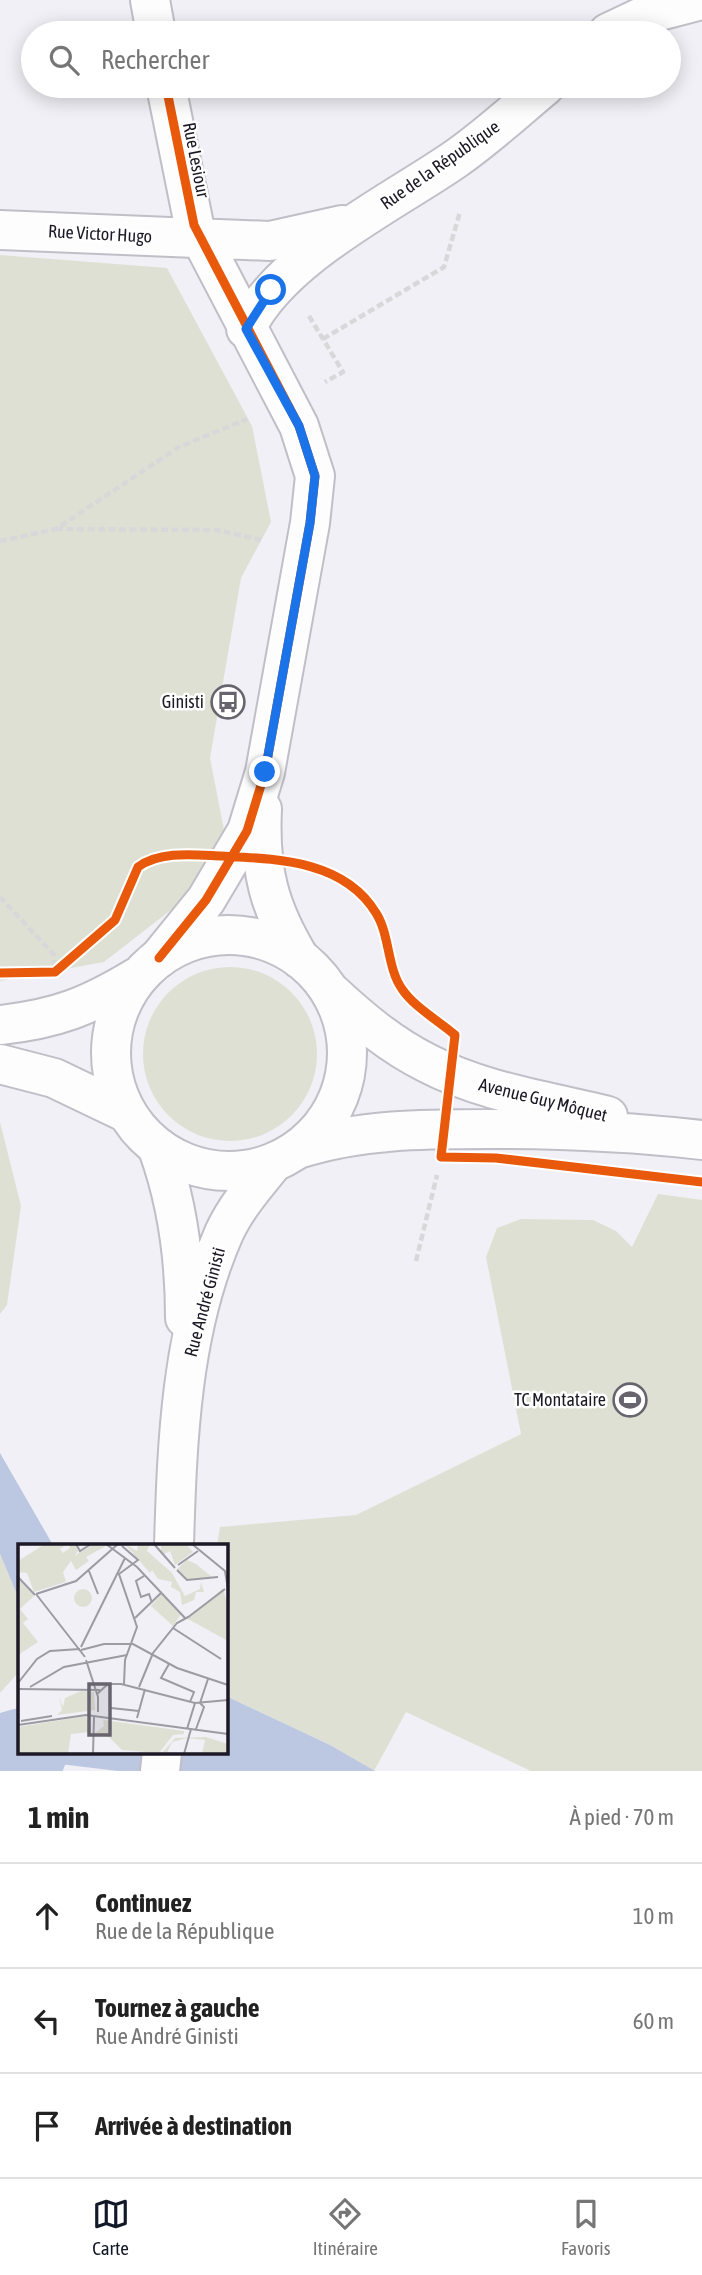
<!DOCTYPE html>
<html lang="fr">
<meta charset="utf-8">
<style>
body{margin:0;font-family:"Asap Condensed",sans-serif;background:#f2f2f2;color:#222}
.stop{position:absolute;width:21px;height:21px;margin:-16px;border:5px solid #1a73e8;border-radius:50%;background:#fff}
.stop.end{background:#1a73e8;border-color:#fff;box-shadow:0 2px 7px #0008}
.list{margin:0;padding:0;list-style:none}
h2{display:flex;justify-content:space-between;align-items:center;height:91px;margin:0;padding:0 28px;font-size:30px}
h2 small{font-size:23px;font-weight:400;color:#767676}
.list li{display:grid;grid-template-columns:46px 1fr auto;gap:21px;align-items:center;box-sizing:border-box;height:105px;padding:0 28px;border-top:2px solid #e0e0e0}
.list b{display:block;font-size:26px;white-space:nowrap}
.list p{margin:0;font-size:23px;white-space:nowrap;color:#767676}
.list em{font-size:23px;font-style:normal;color:#767676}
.icon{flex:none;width:38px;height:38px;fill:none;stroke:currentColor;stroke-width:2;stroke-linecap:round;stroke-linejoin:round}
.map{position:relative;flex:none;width:702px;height:1771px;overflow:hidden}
.search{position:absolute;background:#fff;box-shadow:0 4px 18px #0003;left:21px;right:21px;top:21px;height:77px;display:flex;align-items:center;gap:18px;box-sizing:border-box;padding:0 24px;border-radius:38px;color:#767676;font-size:26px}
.sheet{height:406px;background:#fff}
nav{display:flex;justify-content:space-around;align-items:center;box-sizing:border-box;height:98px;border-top:2px solid #e0e0e0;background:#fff;font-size:19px;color:#767676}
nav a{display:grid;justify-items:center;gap:4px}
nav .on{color:#111827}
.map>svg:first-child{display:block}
</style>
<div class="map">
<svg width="702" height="1771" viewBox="0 0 702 1771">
<rect width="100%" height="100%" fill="#f1f0f6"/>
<path fill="#dfe0d4" d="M 0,255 L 167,268 L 252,426 L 271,522 L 241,578 L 210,758 L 224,830 L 198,889 L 104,962 L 0,981 Z
M143 1054a87 87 0 1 1 174 0a87 87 0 1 1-174 0Z
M 0,1122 L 21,1206 L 7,1305 L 0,1314 Z
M 658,1194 L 702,1200 L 702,1771 L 531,1771 L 406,1712 L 374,1771 L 330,1745 L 226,1696 L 226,1545 L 217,1545 L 220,1527 L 356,1515 L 521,1434 L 486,1257 L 497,1228 L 521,1219 L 593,1220 L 616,1231 L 632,1247 Z
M 0,1554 L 19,1599 L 18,1673 L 0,1693 Z"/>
<path fill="#bcc7e1" d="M 0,1453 L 53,1545 L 19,1545 L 19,1599 L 0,1554 Z
M 226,1696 L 330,1745 L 375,1771 L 118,1771 L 26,1760 L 24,1752 L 226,1752 Z"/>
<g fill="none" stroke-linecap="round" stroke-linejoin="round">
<path stroke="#bcc7e1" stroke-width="88" d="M 0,1759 L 23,1752"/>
<defs>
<path id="minor" d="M 150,0 L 156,33
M 608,33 L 648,14 L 701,0
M 0,230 L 270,241 L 342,225
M 246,329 C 279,258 390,204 454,160 C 486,138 515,111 545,86
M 262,809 C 259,870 269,908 300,959
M 159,958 L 206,900 L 247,831 L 265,772 L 310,523 L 315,476 L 299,426 L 194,225 L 166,86"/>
<path id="tertiary" d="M 158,1149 C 178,1204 185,1259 185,1318
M 174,1545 C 177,1442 181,1330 224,1233 C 236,1207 255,1185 273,1163
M 160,1771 L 162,1752"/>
<path id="secondary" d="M111 1053a118 118 0 1 1 236 0a118 118 0 1 1-236 0Z
M 332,993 C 361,1020 391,1045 427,1063 C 482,1092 548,1101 608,1116
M 0,1025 C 57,1019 89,1006 137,977
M 0,1064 L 54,1078 L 125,1112
M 298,1149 C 360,1129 424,1129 488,1129 C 559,1129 632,1132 702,1140"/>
</defs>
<use href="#minor" stroke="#c1bec7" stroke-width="42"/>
<use href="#tertiary" stroke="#c1bec7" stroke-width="42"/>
<use href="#secondary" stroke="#c1bec7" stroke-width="42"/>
<path stroke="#d8d7d9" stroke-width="4.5" stroke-dasharray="7 3.5" stroke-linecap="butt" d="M 309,316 L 343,372 L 325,382
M 323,339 L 444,267 L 460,212
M 56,529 L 217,530 L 261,540
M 0,541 L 56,529 L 179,447 L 247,419
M 0,897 L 54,955 L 54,969
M 416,1261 L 437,1175"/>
<use href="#minor" stroke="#fdfdfe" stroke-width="38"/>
<use href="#tertiary" stroke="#fdfdfe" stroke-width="38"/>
<use href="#secondary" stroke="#fdfdfe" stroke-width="38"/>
<defs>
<path id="cycleway" d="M 159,958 L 206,900 L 247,831 L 265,772 L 310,523 L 315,476 L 299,426 L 194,225 L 166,86
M 0,973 L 55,972 L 115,920 L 138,867 C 160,850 197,855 222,856 C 277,859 344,860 376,913 C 390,935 387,968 402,989 C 414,1007 439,1021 455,1035 L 441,1157 L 496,1158 L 702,1182"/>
</defs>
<use href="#cycleway" stroke="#fff" stroke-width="13"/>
<use href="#cycleway" stroke="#e8590c" stroke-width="9"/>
</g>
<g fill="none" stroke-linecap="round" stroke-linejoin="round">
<path stroke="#1a73e8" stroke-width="9" d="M 265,772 L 310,523 L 315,476 L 299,426 L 246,329 L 271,290"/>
</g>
<defs>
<symbol id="bus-ring" viewBox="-11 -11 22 22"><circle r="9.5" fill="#fff" stroke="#67646e" stroke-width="1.5"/><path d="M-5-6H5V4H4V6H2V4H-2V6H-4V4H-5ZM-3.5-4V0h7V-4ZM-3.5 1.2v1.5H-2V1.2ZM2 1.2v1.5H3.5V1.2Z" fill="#67646e"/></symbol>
<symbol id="stadium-ring" viewBox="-11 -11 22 22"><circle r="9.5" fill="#fff" stroke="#67646e" stroke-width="1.5"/><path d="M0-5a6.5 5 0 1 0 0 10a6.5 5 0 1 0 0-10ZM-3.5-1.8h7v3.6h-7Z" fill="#67646e"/></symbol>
</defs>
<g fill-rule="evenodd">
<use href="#bus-ring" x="209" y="683" width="38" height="38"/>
<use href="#stadium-ring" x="611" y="1381" width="38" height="38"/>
</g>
<g text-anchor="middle" stroke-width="5" stroke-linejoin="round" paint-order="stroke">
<g font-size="18" fill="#1c1825" stroke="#fff">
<text transform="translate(196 160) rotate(79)" y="6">Rue Lesiour</text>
<text transform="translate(440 165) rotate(-35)" y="6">Rue de la République</text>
<text transform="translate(100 234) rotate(3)" y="6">Rue Victor Hugo</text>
<text transform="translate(543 1100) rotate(14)" y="6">Avenue Guy Môquet</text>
<text transform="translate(205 1302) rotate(-75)" y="6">Rue André Ginisti</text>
</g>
<g font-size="18" fill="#1c1825" stroke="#fff" text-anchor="end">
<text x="204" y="708">Ginisti</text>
<text x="606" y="1406">TC Montataire</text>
</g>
</g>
<g transform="translate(18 1544)">
<rect width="210" height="210" fill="#f1f0f6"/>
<path d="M 27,0 L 49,0 L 42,5 L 45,9 L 52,4 L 50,0 L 57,0 L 60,7 L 45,28 L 48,38 L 16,48 L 9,29 L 0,28 L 0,17 ZM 76,0 L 88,2 L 68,13 L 71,17 L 58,26 L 53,17 L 56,12 ZM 107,0 L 119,7 L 120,0 L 132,0 L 129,7 L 154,29 L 167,52 L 182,45 L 183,38 L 186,48 L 178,48 L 176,56 L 164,61 L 162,48 L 153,43 L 154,38 L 140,35 L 134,26 L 132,29 ZM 143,0 L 168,0 L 175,8 L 157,21 L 152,7 L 146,10 L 143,7 ZM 169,16 L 178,20 L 194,33 L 169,36 L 159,25 ZM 0,34 L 16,52 L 2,65 L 10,75 L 5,79 L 20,98 L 0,111 ZM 205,44 L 210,63 L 210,97 L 170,75 ZM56 54a9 9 0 1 1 18 0a9 9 0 1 1-18 0ZM 144,49 L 163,70 L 155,82 L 133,62 ZM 63,147 L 76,148 L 77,166 L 39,171 L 44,166 L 41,153 L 45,163 L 47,154 ZM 68,172 L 72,188 L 53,190 L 50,210 L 0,210 L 0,183 ZM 85,176 L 166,187 L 166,190 L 155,191 L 141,209 L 104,206 L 91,193 L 77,189 L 86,182 ZM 188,193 L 210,200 L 210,210 L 184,210 L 187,196 L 169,194 L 154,198 L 149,209 L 143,210 L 157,194 Z" fill="#dfe0d4"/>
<path fill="none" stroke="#9c9aa2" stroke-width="2" d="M 58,0 L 62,7 L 73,0M 88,0 L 119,23 L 167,74M 136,0 L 157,24M 174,0 L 207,27 L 210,45M 104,2 L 120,16 L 101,30 L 119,83 L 107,116 L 106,140M 160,21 L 180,7M 159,26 L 169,36 L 200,33M 71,27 L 80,50M 126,32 L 118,37 L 123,53 L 131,50 L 134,59M 0,33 L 17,51M 18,50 L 58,37 L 100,0M 18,50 L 67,113M 117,74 L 144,48M 169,74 L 207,45M 155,84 L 203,115M 63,103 L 107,14M 63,106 L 86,100 L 115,100 L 159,124 L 210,141M 68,116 L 80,153 L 80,168M 151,120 L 143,134 L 176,148 L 172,158M 0,139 L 19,115 L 32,107 L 62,105M 12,143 L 46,123 L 109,111M 121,143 L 135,109 L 159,79 L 172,72M 0,145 L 82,146M 79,150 L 90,140 L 103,140 L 177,159 L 210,156M 182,159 L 190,135M 93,164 L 121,167M 119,174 L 127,145M 3,177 L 34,172M 0,181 L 68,171 L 210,190M 169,185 L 177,159M 178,185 L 186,163 L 182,159M 75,210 L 76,173M 166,210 L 173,185"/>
<path fill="#67646e" fill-opacity="0.15" stroke="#67646e" stroke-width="3.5" d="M 71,140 L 92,140 L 92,191 L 71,191 Z"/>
<rect width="210" height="210" fill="none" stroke="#1c1825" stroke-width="3.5"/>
</g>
</svg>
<div class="stop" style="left:271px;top:290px"></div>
<div class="stop end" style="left:265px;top:772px"></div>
<div class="search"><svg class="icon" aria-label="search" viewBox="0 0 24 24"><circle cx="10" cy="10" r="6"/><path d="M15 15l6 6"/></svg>Rechercher</div>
</div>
<section class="sheet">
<h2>1 min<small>À pied · 70 m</small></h2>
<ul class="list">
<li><svg class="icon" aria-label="ahead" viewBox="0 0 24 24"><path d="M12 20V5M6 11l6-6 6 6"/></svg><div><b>Continuez</b><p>Rue de la République</p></div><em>10 m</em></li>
<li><svg class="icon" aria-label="left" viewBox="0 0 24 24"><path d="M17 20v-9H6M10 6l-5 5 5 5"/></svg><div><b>Tournez à gauche</b><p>Rue André Ginisti</p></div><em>60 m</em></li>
<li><svg class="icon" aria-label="arrive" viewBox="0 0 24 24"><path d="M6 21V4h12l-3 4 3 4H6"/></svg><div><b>Arrivée à destination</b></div></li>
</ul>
</section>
<nav>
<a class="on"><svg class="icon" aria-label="map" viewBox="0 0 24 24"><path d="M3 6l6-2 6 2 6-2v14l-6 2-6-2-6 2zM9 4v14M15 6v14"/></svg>Carte</a>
<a><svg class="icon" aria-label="directions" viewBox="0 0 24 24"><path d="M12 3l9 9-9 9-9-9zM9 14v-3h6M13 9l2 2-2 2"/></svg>Itinéraire</a>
<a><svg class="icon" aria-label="saved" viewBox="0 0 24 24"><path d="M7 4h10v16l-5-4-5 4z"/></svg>Favoris</a>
</nav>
